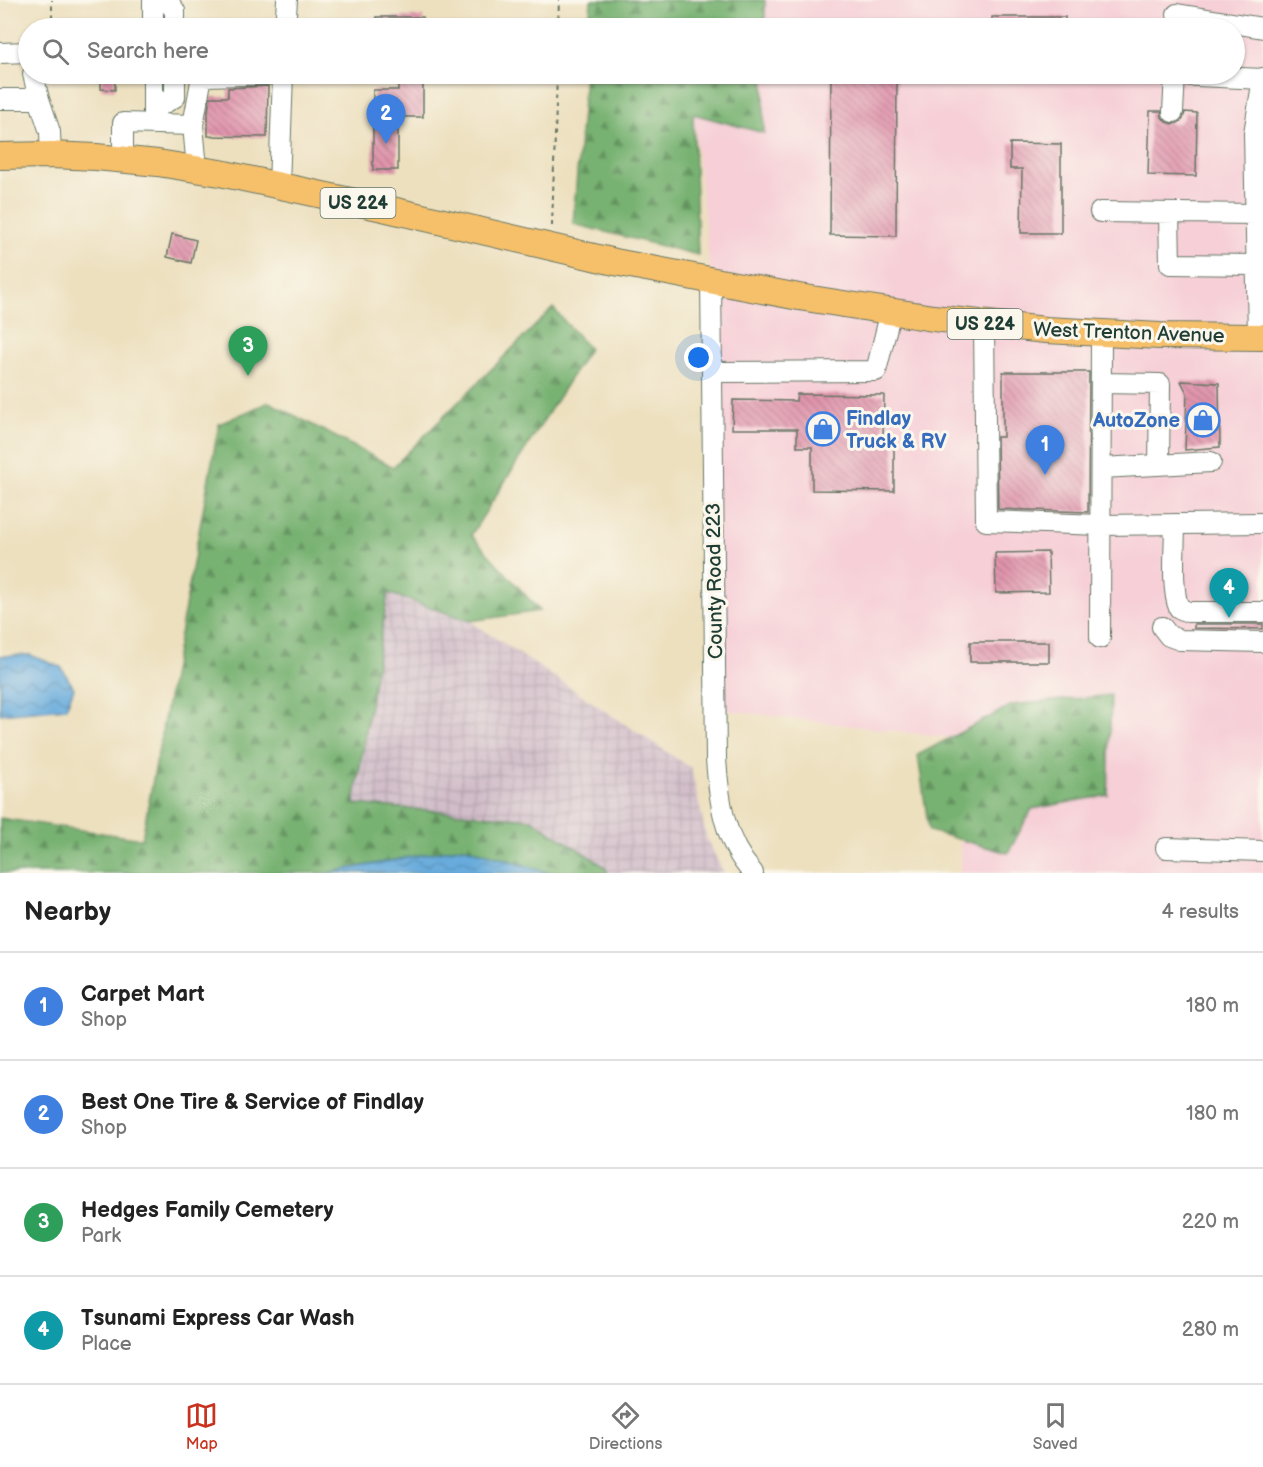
<!DOCTYPE html>
<style>
body{margin:0;font-family:"Balsamiq Sans",sans-serif;background:#f6f6f6;color:#222}
.you{position:absolute;left:699px;top:358px;width:21px;height:21px;margin:-15px;border:4px solid #fff;border-radius:50%;background:#1a73e8;box-shadow:0 0 0 9px #1a73e833}
.badge{display:grid;place-items:center;width:39px;height:39px;border-radius:50%;background:#c8321e;color:#fff;font-size:20px;font-weight:700}
.pin{position:absolute;translate:-50% -50px;filter:drop-shadow(0 2px 3px #0008)}
.pin::after{content:'';position:absolute;top:32px;width:21px;height:18px;background:inherit;clip-path:polygon(0 0,100% 0,50% 100%)}
.list{margin:0;padding:0;list-style:none}
h2{display:flex;justify-content:space-between;align-items:center;height:78px;margin:0;padding:0 24px;font-size:26px}
h2 small{font-size:20px;font-weight:400;color:#767676}
.list li{display:grid;grid-template-columns:39px 1fr auto;gap:18px;align-items:center;box-sizing:border-box;height:108px;padding:0 24px;border-top:2px solid #e0e0e0}
.list b{display:block;font-size:22px;white-space:nowrap}
.list p{margin:0;font-size:20px;white-space:nowrap;color:#767676}
.list em{font-size:20px;font-style:normal;color:#767676}
.icon{flex:none;width:33px;height:33px;fill:none;stroke:currentColor;stroke-width:2;stroke-linecap:round;stroke-linejoin:round}
.map{position:relative;flex:none;width:1263px;height:873px;overflow:hidden}
.search{position:absolute;background:#fff;box-shadow:0 2px 4px #0004;left:18px;right:18px;top:18px;height:66px;display:flex;align-items:center;gap:15px;box-sizing:border-box;padding:0 21px;border-radius:33px;color:#767676;font-size:22px}
.sheet{height:510px;background:#fff}
nav{display:flex;justify-content:space-around;align-items:center;box-sizing:border-box;height:84px;border-top:2px solid #e0e0e0;background:#fff;font-size:16px;color:#767676}
nav a{display:grid;justify-items:center;gap:3px}
nav .on{color:#c8321e}
.map>svg:first-child{display:block}
</style>
<div class="map">
<svg width="1263" height="873" viewBox="0 0 1263 873">
<defs>
<pattern id="industrial-grid" width="8" height="8" patternUnits="userSpaceOnUse" patternTransform="scale(1.5)"><rect width="8" height="8" fill="#d1bdc9"/><path d="M0 4h8M4 0v8" fill="none" stroke="#b3a3ad"/></pattern>
<pattern id="forest-firs" width="22" height="20" patternUnits="userSpaceOnUse" patternTransform="scale(1.5)"><rect width="22" height="20" fill="#78b272"/><path d="M5 1l3.5 6h-7zM16 11l3.5 6h-7z" fill="#62925e"/></pattern>
<pattern id="water-waves" width="16" height="10" patternUnits="userSpaceOnUse" patternTransform="scale(1.5)"><rect width="16" height="10" fill="#67abdc"/><path d="M0 5q4-4 8 0t8 0" fill="none" stroke="#548cb3"/></pattern>
<pattern id="building-back-hatch" width="6" height="6" patternUnits="userSpaceOnUse" patternTransform="scale(1.5)"><rect width="6" height="6" fill="#e195ad"/><path d="M-1 5l2 2M0 0l6 6M5-1l2 2" fill="none" stroke="#b67b8e"/></pattern>
</defs>
<rect width="100%" height="100%" fill="#fbf7ec"/>
<filter id="ink" filterUnits="userSpaceOnUse"><feTurbulence type="fractalNoise" baseFrequency=".0167" numOctaves="2"/><feDisplacementMap in="SourceGraphic" scale="12" xChannelSelector="R" yChannelSelector="G"/><feConvolveMatrix kernelMatrix="1 2 1 2 8 2 1 2 1" color-interpolation-filters="sRGB"/></filter>
<filter id="wash" filterUnits="userSpaceOnUse"><feTurbulence type="fractalNoise" baseFrequency=".008" numOctaves="4" result="noise"/><feDisplacementMap in="SourceGraphic" scale="24" xChannelSelector="R" yChannelSelector="G"/><feGaussianBlur stdDeviation="1.35" result="paint"/><feColorMatrix in="noise" values="0 0 0 0 0 0 0 0 0 0 0 0 0 0 0 0 0 1.4 0 .05"/><feComposite in="paint" operator="in"/></filter>
<g filter="url(#wash)">
<rect width="100%" height="100%" fill="#ede0bf"/>
<path fill="#f6cfd7" d="M 765,0 L 1263,0 L 1263,873 L 960,873 L 960,739 L 715,709 L 711,280 L 693,113 L 764,132 L 764,74 L 1234,74 L 1234,28 L 765,28 Z"/>
<path fill="url(#industrial-grid)" d="M 388,593 L 470,621 L 691,768 L 707,840 L 724,873 L 608,873 L 604,866 L 354,804 Z"/>
<path fill="url(#forest-firs)" stroke="#4c7853" stroke-width="1.5" d="M 591,0 L 765,0 L 765,28 L 589,28 Z
M 585,74 L 764,74 L 764,133 L 693,114 L 698,255 L 573,224 Z
M 553,308 L 589,349 L 471,535 L 540,611 L 470,621 L 388,593 L 354,804 L 531,819 L 604,866 L 608,873 L 550,873 L 463,847 L 327,873 L 0,873 L 0,818 L 142,839 L 219,424 L 269,402 L 393,467 Z
M 1111,695 L 1108,795 L 1032,809 L 1008,853 L 929,831 L 918,755 L 1012,705 Z"/>
<path fill="url(#water-waves)" stroke="#437488" stroke-width="1.5" d="M 30,655 L 61,667 L 74,688 L 66,708 L 0,714 L 0,656 Z
M 463,847 L 550,873 L 327,873 Z"/>
<g id="blocks">
<path fill="url(#building-back-hatch)" d="M 376,17 L 423,17 L 423,28 L 376,28 Z
M 992,17 L 1065,17 L 1065,28 L 992,28 Z
M 101,74 L 115,74 L 115,90 L 101,89 Z
M 398,74 L 423,74 L 423,117 L 398,117 L 398,170 L 373,170 L 373,90 L 398,90 Z
M 831,74 L 897,74 L 896,236 L 830,235 Z
M 268,86 L 267,137 L 208,136 L 208,111 L 210,97 L 228,97 L 228,88 Z
M 1150,111 L 1161,111 L 1162,117 L 1166,122 L 1173,124 L 1178,123 L 1183,119 L 1185,112 L 1197,113 L 1196,176 L 1148,175 Z
M 1010,143 L 1061,144 L 1061,233 L 1021,233 L 1022,169 L 1010,169 Z
M 172,234 L 196,240 L 191,263 L 167,257 Z
M 1003,372 L 1089,372 L 1088,512 L 998,509 L 997,437 L 1003,437 Z
M 1181,381 L 1219,383 L 1220,447 L 1185,450 L 1187,393 Z
M 797,394 L 884,395 L 883,438 L 894,438 L 894,491 L 812,490 L 812,447 L 797,447 L 797,429 L 732,429 L 733,400 L 796,401 Z
M 1048,552 L 1049,592 L 996,593 L 995,553 Z
M 1194,624 L 1263,624 L 1263,629 L 1194,628 Z
M 970,642 L 1049,642 L 1049,662 L 970,662 Z"/>
</g>
</g>
<g filter="url(#ink)">
<use href="#blocks" fill-opacity="0" stroke="#677665" stroke-width="1.5"/>
<g fill="none" stroke-linecap="round" stroke-linejoin="round">
<defs>
<path id="minor" d="M 153,0 L 153,28
M 167,0 L 175,11 L 175,28
M 1177,14 L 1263,28
M 285,28 L 287,0
M 0,53 L 28,52 L 28,53
M 33,74 L 39,99 L 50,132 L 51,155
M 153,74 L 153,124
M 1175,75 L 1263,79
M 0,99 L 39,99
M 153,110 L 175,97 L 175,74
M 1173,112 L 1175,74
M 193,125 L 202,76 L 283,74 L 279,186
M 123,160 L 123,123 L 193,125 L 197,169
M 1100,212 L 1256,214
M 1169,213 L 1170,264 L 1257,265
M 711,280 L 716,759 C 719,801 724,841 753,873
M 984,323 L 986,521 L 1101,525 L 1263,523
M 1258,337 L 1254,133 L 1263,78
M 712,372 L 876,371 L 891,311
M 1101,383 L 1160,384 L 1159,465
M 1102,468 L 1211,462
M 1175,524 C 1175,546 1171,590 1179,608 L 1188,612 L 1263,612
M 1162,627 L 1169,636 L 1180,640 L 1263,642
M 1100,638 L 1101,333
M 1166,848 L 1263,851"/>
<path id="major" d="M 0,156 L 51,155 L 96,157 L 158,163 L 220,173 L 383,208 L 615,262 L 799,297 L 933,318 L 1046,330 L 1160,336 L 1263,337"/>
</defs>
<use href="#minor" stroke="#677665" stroke-width="22"/>
<use href="#major" stroke="#677665" stroke-width="28"/>
<path stroke="#677665" stroke-width="2" stroke-dasharray="4.5 4.5" stroke-linecap="butt" d="M 52,28 L 52,0
M 558,28 L 559,0
M 552,226 L 557,74"/>
<use href="#minor" stroke="#fff" stroke-width="20"/>
<use href="#major" stroke="#f6c06b" stroke-width="26"/>
</g>
</g>
<defs>
<symbol id="shop-ring" viewBox="-11 -11 22 22"><circle r="9.5" fill="#fbf7ec" stroke="#3f7fe0" stroke-width="1.5"/><path d="M-5-2.5h2.3a2.7 3.5 0 0 1 5.4 0H5L5.5 6h-11ZM-1.5-2.5h3a1.5 2.3 0 0 0-3 0Z" fill="#3f7fe0"/></symbol>
</defs>
<g fill-rule="evenodd">
<use href="#shop-ring" x="1184" y="401" width="38" height="38"/>
<use href="#shop-ring" x="804" y="410" width="38" height="38"/>
</g>
<g text-anchor="middle" stroke-width="6" stroke-linejoin="round" paint-order="stroke">
<g fill="#fbf7ec" stroke="#61756b" stroke-width="1.5">
<rect x="320.5" y="188" width="75" height="30" rx="4.5"/>
<rect x="947.5" y="309" width="75" height="30" rx="4.5"/>
</g>
<g font-size="18" font-weight="bold" fill="#1f3d34">
<text x="358" y="209">US 224</text>
<text x="985" y="330">US 224</text>
</g>
<g font-size="20" fill="#1f3d34" stroke="#fbf7ec">
<text transform="translate(1129 332) rotate(2)" y="7">West Trenton Avenue</text>
<text transform="translate(714 581) rotate(-91)" y="7">County Road 223</text>
</g>
<g font-size="20" font-weight="bold" fill="#366cbe" stroke="#fbf7ec" text-anchor="start">
<text x="846" y="425">Findlay<tspan x="846" dy="23">Truck &amp; RV</tspan></text>
<text x="1180" y="427" text-anchor="end">AutoZone</text>
</g>
</g>
</svg>
<div class="you"></div>
<div class="pin badge" style="left:1045px;top:475px;background:#3f7fe0">1</div>
<div class="pin badge" style="left:386px;top:144px;background:#3f7fe0">2</div>
<div class="pin badge" style="left:248px;top:376px;background:#2e9e5b">3</div>
<div class="pin badge" style="left:1229px;top:618px;background:#0f9aa8">4</div>
<div class="search"><svg class="icon" aria-label="search" viewBox="0 0 24 24"><circle cx="10" cy="10" r="6"/><path d="M15 15l6 6"/></svg>Search here</div>
</div>
<section class="sheet">
<h2>Nearby<small>4 results</small></h2>
<ul class="list">
<li><span class="badge" style="background:#3f7fe0">1</span><div><b>Carpet Mart</b><p>Shop</p></div><em>180 m</em></li>
<li><span class="badge" style="background:#3f7fe0">2</span><div><b>Best One Tire &amp; Service of Findlay</b><p>Shop</p></div><em>180 m</em></li>
<li><span class="badge" style="background:#2e9e5b">3</span><div><b>Hedges Family Cemetery</b><p>Park</p></div><em>220 m</em></li>
<li><span class="badge" style="background:#0f9aa8">4</span><div><b>Tsunami Express Car Wash</b><p>Place</p></div><em>280 m</em></li>
</ul>
</section>
<nav>
<a class="on"><svg class="icon" aria-label="map" viewBox="0 0 24 24"><path d="M3 6l6-2 6 2 6-2v14l-6 2-6-2-6 2zM9 4v14M15 6v14"/></svg>Map</a>
<a><svg class="icon" aria-label="directions" viewBox="0 0 24 24"><path d="M12 3l9 9-9 9-9-9zM9 14v-3h6M13 9l2 2-2 2"/></svg>Directions</a>
<a><svg class="icon" aria-label="saved" viewBox="0 0 24 24"><path d="M7 4h10v16l-5-4-5 4z"/></svg>Saved</a>
</nav>
